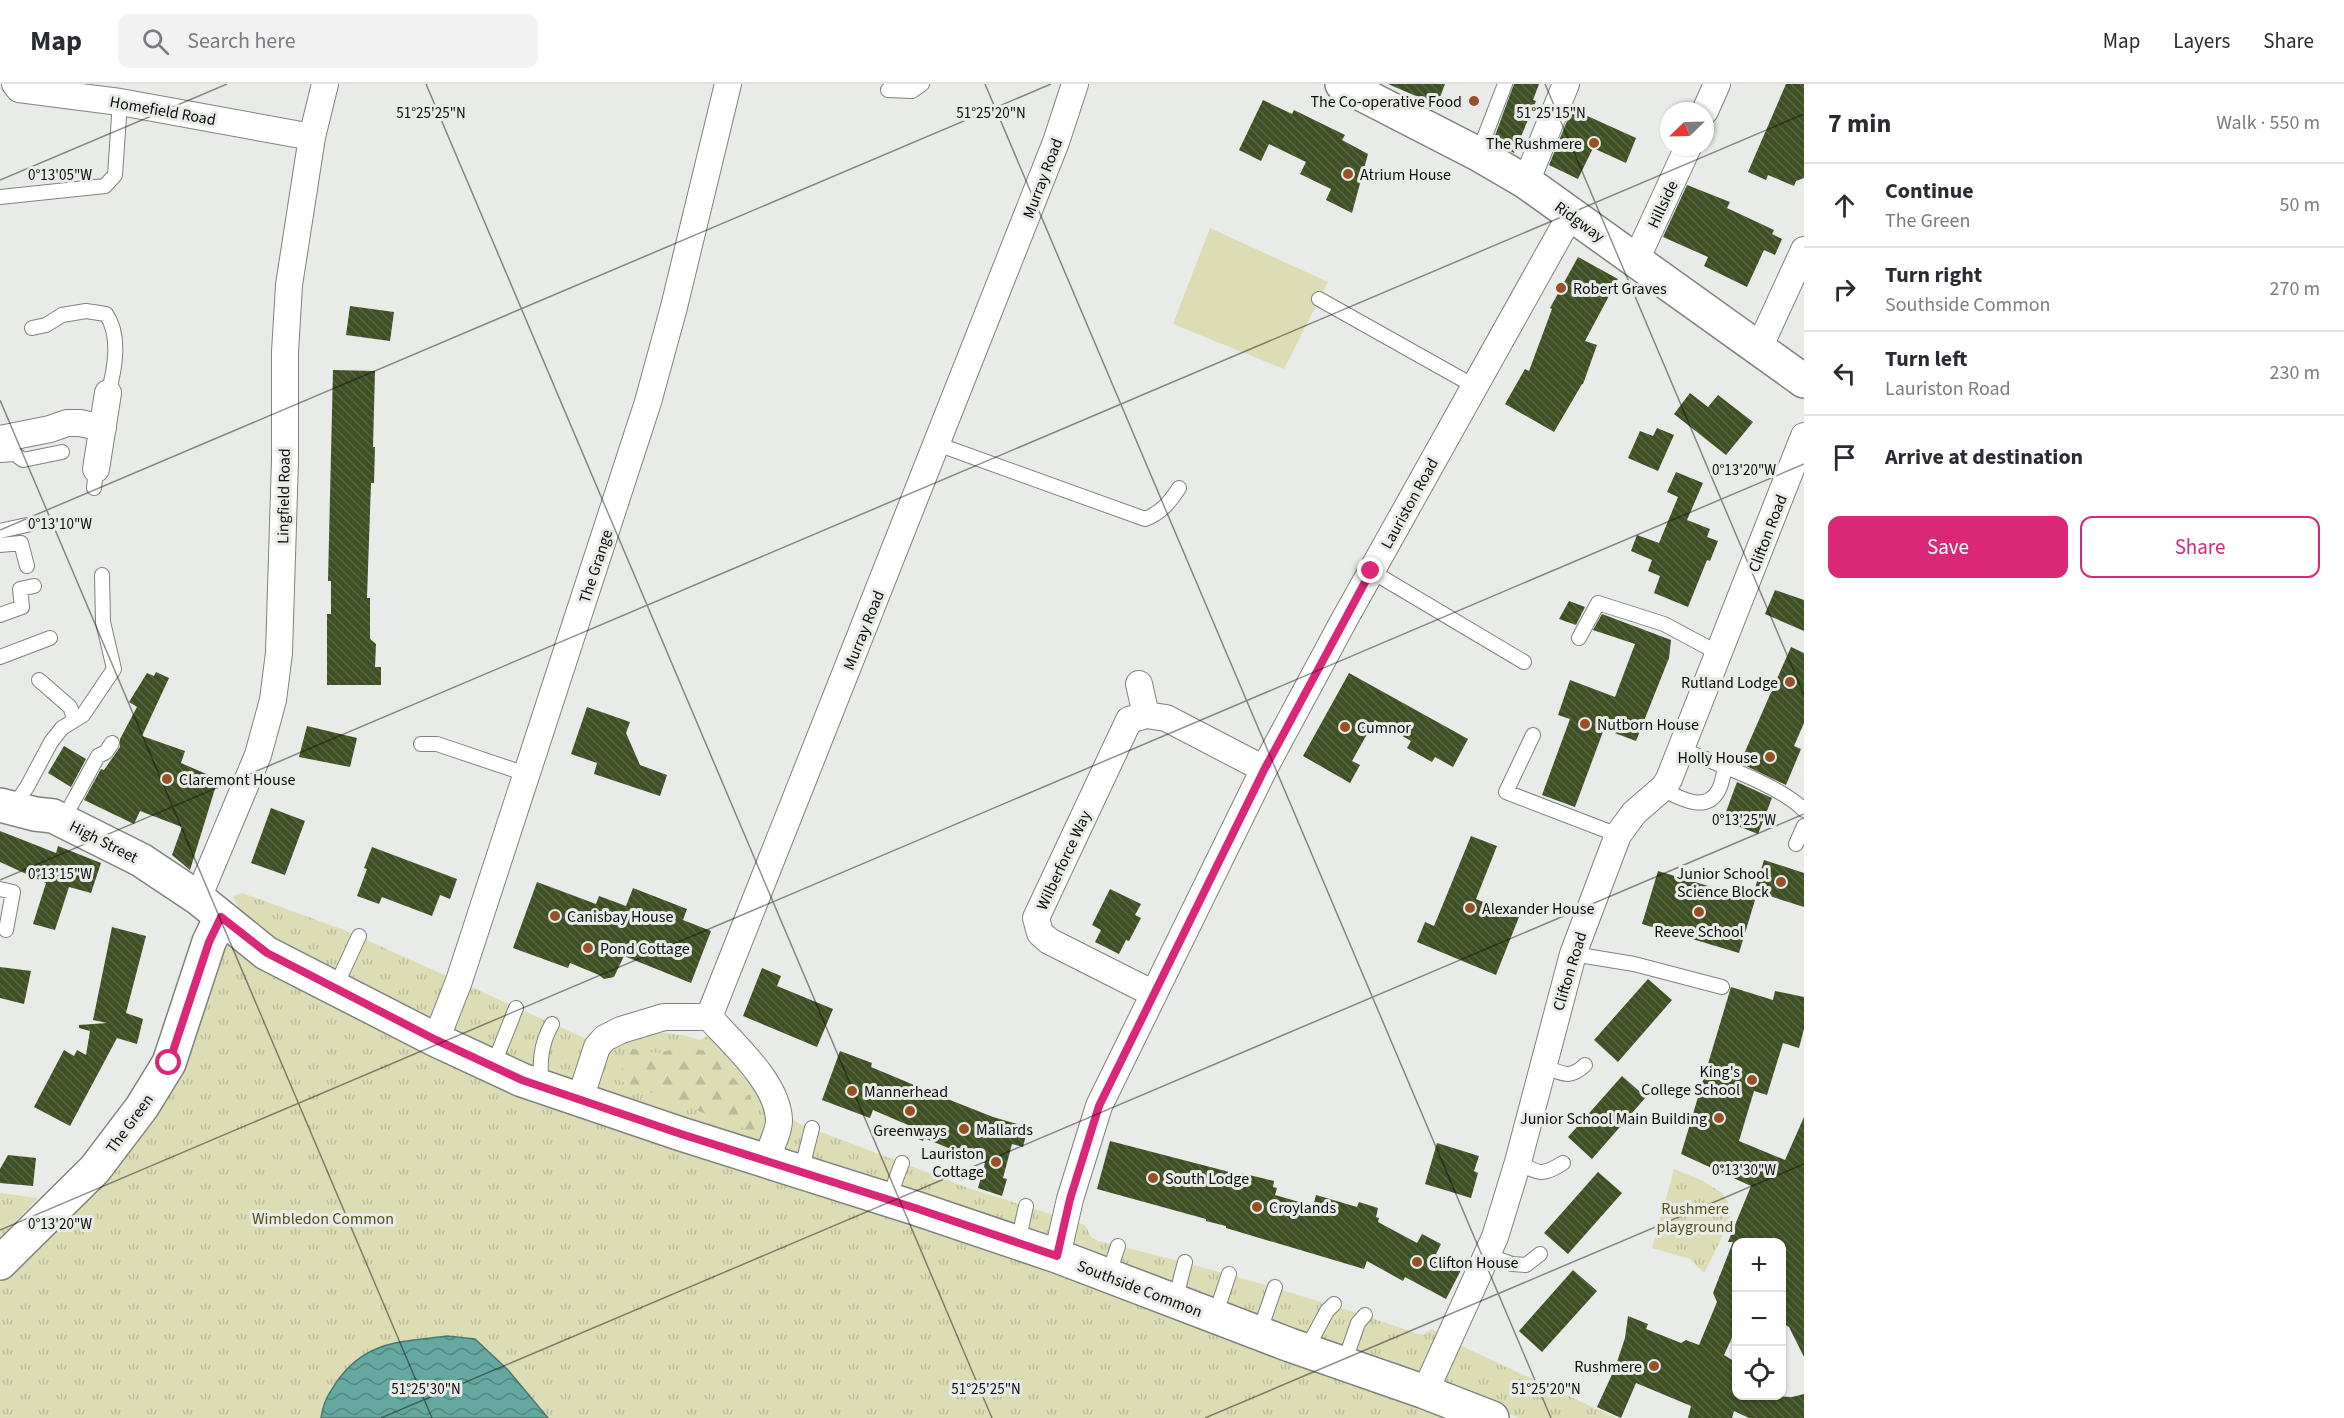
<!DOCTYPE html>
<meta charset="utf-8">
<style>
body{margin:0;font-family:"Source Sans 3",sans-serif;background:#f2f2f3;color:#2b2b33}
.controls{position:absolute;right:18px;bottom:18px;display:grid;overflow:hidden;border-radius:12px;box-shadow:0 2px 4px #0004}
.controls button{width:54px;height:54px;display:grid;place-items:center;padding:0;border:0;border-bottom:2px solid #e1e1e2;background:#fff;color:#2b2b33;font:30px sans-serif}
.compass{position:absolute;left:1660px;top:18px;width:54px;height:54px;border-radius:50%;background:#fff;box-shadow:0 2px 4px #0004;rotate:247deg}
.stop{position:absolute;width:18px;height:18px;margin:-14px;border:4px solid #db2777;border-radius:50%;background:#fff}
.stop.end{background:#db2777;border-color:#fff;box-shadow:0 2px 6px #0008}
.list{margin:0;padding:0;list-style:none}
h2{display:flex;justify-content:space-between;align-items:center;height:78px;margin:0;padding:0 24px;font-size:26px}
h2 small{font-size:20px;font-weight:400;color:#7c7c81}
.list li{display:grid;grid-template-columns:39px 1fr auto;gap:18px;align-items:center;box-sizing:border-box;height:84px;padding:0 24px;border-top:2px solid #e1e1e2}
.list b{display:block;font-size:22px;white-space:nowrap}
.list p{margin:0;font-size:20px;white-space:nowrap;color:#7c7c81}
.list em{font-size:20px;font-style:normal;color:#7c7c81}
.actions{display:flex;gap:12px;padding:18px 24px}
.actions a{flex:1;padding:14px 0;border:2px solid #db2777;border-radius:12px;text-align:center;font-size:21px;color:#db2777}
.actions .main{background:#db2777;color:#fff}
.icon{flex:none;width:33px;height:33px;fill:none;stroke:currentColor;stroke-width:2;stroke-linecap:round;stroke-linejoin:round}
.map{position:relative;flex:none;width:1804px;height:1334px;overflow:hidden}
header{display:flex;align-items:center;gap:36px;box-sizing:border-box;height:84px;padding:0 30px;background:#fff;border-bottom:2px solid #e1e1e2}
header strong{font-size:28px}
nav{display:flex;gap:33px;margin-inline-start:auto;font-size:21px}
.search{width:420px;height:54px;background:#f2f2f3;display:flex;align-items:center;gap:15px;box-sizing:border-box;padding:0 21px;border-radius:12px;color:#7c7c81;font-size:22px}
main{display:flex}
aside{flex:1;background:#fff}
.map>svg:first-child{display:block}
</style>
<header>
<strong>Map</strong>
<div class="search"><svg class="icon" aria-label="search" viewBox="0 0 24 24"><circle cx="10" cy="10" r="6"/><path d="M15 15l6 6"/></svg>Search here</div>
<nav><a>Map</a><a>Layers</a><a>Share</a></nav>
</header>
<main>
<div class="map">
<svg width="1804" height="1334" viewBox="0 0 1804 1334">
<defs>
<pattern id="grass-tufts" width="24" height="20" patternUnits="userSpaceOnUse" patternTransform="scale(1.5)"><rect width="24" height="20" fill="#dcddb5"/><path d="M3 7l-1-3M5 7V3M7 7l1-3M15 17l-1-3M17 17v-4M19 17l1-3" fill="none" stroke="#bbbc9a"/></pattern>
<pattern id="forest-firs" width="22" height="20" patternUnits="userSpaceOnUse" patternTransform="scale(1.5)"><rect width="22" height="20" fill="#dcddb5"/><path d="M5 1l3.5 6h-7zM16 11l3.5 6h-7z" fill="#bbbc9a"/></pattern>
<pattern id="water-waves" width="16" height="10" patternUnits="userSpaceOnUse" patternTransform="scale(1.5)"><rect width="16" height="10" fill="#64a8a0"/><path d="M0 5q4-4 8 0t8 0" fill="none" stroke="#518781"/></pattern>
<pattern id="building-back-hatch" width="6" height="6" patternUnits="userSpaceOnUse" patternTransform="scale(1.5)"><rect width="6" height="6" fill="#3e5024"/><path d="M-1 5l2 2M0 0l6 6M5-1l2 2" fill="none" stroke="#566441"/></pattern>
</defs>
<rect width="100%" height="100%" fill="#e8ebe8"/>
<path fill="url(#grass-tufts)" d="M 242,809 L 344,846 L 609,965 C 630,943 673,947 700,956 L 711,950 L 749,993 L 764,1018 L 800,1040 L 971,1105 L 1085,1141 L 1091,1153 L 1098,1157 C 1208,1183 1315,1214 1422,1251 L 1432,1245 L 1468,1265 L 1616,1334 L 1520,1334 L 1429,1299 L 505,974 L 275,861 C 259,846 240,833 233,812 Z
M 227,861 L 273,890 L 536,1020 L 1028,1172 L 1462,1334 L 0,1334 L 0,1195 L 112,1088 L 220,869 Z
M 1674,1085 L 1701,1096 L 1722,1109 L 1730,1122 L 1730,1137 L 1704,1189 L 1690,1175 L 1652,1164 Z
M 0,1109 L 38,1114 L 0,1154 Z"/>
<path fill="url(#forest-firs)" d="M 687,963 L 711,968 L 751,1014 L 756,1049 L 618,996 L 629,964 L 657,969 Z"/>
<path fill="#dcddb5" d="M 1210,144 L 1328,198 L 1284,285 L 1173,240 Z"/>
<path fill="url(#water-waves)" stroke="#497973" stroke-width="1.5" d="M 447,1252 L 475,1255 L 508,1286 L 548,1334 L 321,1334 C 324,1316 328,1311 338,1296 C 367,1256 402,1258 447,1252 Z"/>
<path fill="url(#building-back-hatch)" d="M 1388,0 L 1445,0 L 1437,21 Z
M 1514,0 L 1539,0 L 1533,16 L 1536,17 L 1514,69 L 1493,57 Z
M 1786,0 L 1804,0 L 1804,94 L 1796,97 L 1794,102 L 1768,91 L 1766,96 L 1748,88 Z
M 1263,16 L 1292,30 L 1294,26 L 1345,51 L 1342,56 L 1368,70 L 1352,129 L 1326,116 L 1331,105 L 1300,90 L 1306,78 L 1269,60 L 1261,77 L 1239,66 Z
M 1572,25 L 1636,54 L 1626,79 L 1593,64 L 1578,95 L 1549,81 Z
M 1687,101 L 1730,118 L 1727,124 L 1774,146 L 1772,150 L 1782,155 L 1775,171 L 1764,166 L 1747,203 L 1704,182 L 1708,173 L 1663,153 Z
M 1578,173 L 1618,195 L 1585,257 L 1597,261 L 1583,300 L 1582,300 L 1554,348 L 1505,320 L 1525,285 L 1529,287 L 1552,225 L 1550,224 Z
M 350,222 L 394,228 L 390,257 L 346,251 Z
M 333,286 L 375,287 L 373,363 L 375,363 L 374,399 L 371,399 L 367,514 L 370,514 L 370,555 L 376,560 L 375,583 L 381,583 L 381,601 L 327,601 L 327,530 L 331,530 L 331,497 L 328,497 Z
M 1690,309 L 1708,323 L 1718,311 L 1753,338 L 1726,371 L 1674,330 Z
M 1657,344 L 1674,351 L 1658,387 L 1628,374 L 1640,347 L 1653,352 Z
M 1676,388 L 1703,399 L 1687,436 L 1710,445 L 1707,453 L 1718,457 L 1710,477 L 1707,476 L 1688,523 L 1654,509 L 1660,492 L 1648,487 L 1652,476 L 1631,467 L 1637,451 L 1659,459 L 1678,413 L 1667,408 Z
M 1775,506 L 1804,516 L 1804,547 L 1765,530 Z
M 1569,517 L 1585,523 L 1576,541 L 1559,535 Z
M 1602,530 L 1671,556 L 1669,574 L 1636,657 L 1604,645 L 1575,723 L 1542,711 L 1570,635 L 1558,631 L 1570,596 L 1615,613 L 1635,560 L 1593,546 Z
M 1791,563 L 1804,569 L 1804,639 L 1794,662 L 1801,665 L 1786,701 L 1740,679 Z
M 156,588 L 169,594 L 142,652 L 185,667 L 181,679 L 218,695 L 190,786 L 172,771 L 182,743 L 140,727 L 134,740 L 84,716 L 101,685 L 104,686 L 120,663 L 120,655 L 137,623 L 129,618 L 147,589 L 154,592 Z
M 1349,589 L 1468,655 L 1453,683 L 1435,673 L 1432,678 L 1407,664 L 1411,657 L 1375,636 L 1352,677 L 1360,681 L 1350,699 L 1303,672 Z
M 587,623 L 630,638 L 626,649 L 640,681 L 667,691 L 660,712 L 594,690 L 597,679 L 571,670 Z
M 307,642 L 357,654 L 350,683 L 299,673 Z
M 64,662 L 86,675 L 71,703 L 48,689 Z
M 1737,698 L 1772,714 L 1758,750 L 1723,736 Z
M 271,724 L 305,737 L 285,791 L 251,779 Z
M 0,747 L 56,769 L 58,762 L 101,779 L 91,809 L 69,803 L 55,846 L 33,840 L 46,799 L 0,778 Z
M 1471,752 L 1497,762 L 1476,815 L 1519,833 L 1496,891 L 1417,858 L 1425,838 L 1434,842 Z
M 372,763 L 457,795 L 450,815 L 440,811 L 432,832 L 382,813 L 379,820 L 357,812 L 367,785 L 364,784 Z
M 1764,776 L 1804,789 L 1804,823 L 1754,807 Z
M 1658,787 L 1755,816 L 1739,869 L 1642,840 Z
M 537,798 L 596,820 L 599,812 L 626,822 L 633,804 L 687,825 L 683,836 L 711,847 L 691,899 L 624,872 L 614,893 L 604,895 L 599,891 L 570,879 L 568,884 L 513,864 Z
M 1110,805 L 1141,820 L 1135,831 L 1141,834 L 1129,857 L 1126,856 L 1119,870 L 1095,858 L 1101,846 L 1092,841 Z
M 112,843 L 146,852 L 126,929 L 143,935 L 137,960 L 117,954 L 70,1042 L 34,1023 L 64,966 L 74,972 L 77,966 L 86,971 L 90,947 L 79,944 L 79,941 L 107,939 L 93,936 Z
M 0,883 L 31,887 L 24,920 L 0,914 Z
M 762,884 L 781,892 L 777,902 L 833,925 L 817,963 L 743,932 Z
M 1648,895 L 1672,916 L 1618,978 L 1594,956 Z
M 1731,903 L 1773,916 L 1775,907 L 1804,913 L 1804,945 L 1799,964 L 1783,959 L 1767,1011 L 1754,1007 L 1739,1057 L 1785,1076 L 1804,1033 L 1804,1273 L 1789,1243 L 1782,1239 L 1782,1158 L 1737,1158 L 1737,1243 L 1724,1271 L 1737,1279 L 1737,1311 L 1792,1313 L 1804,1310 L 1804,1334 L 1749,1334 L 1734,1327 L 1732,1334 L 1688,1334 L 1691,1322 L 1636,1299 L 1621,1334 L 1597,1323 L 1615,1284 L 1625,1254 L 1628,1232 L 1648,1240 L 1646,1245 L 1681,1259 L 1686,1256 L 1699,1261 L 1717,1218 L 1713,1209 L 1733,1158 L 1728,1158 L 1751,1102 L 1681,1070 Z
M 840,967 L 872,979 L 871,983 L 950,1016 L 993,1033 L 1028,1043 L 1023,1063 L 1012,1060 L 1003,1094 L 1007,1095 L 1002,1112 L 978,1104 L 985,1079 L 924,1054 L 923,1057 L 904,1049 L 908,1041 L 873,1026 L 870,1034 L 822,1016 Z
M 1622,992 L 1646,1013 L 1592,1075 L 1568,1053 Z
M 1110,1057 L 1241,1091 L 1241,1089 L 1274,1097 L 1273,1103 L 1277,1104 L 1275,1111 L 1313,1122 L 1316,1111 L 1357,1123 L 1359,1118 L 1378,1124 L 1376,1133 L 1379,1134 L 1378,1138 L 1417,1159 L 1422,1150 L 1441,1160 L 1436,1170 L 1462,1184 L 1446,1215 L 1405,1193 L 1403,1197 L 1367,1177 L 1364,1185 L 1226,1144 L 1226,1142 L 1206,1137 L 1206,1135 L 1097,1105 Z
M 1437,1059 L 1479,1072 L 1474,1087 L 1478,1089 L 1471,1114 L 1425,1100 Z
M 8,1071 L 36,1074 L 33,1102 L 0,1099 L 0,1085 Z
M 1598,1088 L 1622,1109 L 1568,1170 L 1544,1149 Z
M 1573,1186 L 1597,1207 L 1542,1268 L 1519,1247 Z"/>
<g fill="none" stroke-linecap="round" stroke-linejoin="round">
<defs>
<path id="lane" d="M 888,6 L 912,7 L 922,0
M 1478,70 L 1505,0
M 0,113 L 105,102 L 115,91 L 120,18
M 1319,215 L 1474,302
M 32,244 L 46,241 L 62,231 L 86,227 L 106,230 C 121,251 115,286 108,309
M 937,360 L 1145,435 C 1161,429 1170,418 1179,404
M 0,371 L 15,370 L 23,376 L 62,368
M 94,404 L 96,385
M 0,447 L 27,441
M 0,461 L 21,459 L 27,482
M 1371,487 L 1524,578
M 0,531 L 22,523 L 20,505 L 34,502
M 1579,554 L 1598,519 L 1664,540 L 1720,570
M 0,573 L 50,554
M 39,596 L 70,623 L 75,636
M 1533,651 L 1506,708 L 1618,751
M 421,660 L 437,660 L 526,690
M 1681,665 C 1716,680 1778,700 1804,726
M 1662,705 C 1678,713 1705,730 1718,707 C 1722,701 1723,691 1725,684
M 13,723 L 27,703 L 51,658 L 62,644 L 83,631 L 114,585 L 103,538 L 102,491
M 63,736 L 98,672 L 106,668 L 112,659
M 1796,760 L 1804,742
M 0,805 L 13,808 L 6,846
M 1573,870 L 1634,880 L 1722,903
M 335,904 L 359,852
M 493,982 L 516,924
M 1543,982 C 1562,989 1569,996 1585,981
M 541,1002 C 540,978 540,961 552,940
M 1518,1078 C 1539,1090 1542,1092 1563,1079
M 801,1088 L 812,1044
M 888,1116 L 902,1079
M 1018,1158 L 1026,1122
M 1487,1171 L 1512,1180 L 1526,1181 L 1540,1170
M 1108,1192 L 1118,1162
M 1175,1217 L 1185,1178
M 1215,1232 L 1229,1190
M 1259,1249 L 1275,1203
M 1306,1266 L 1327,1227 L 1334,1220
M 1344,1279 L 1358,1239 L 1365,1231"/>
<path id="street" d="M 15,0 L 19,5 L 120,18 L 312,53
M 1705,27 L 1717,0
M 1526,98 L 1566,0
M 1636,176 L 1688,63
M 1759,264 L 1804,166
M 0,355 L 50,345 L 67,339 L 80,339 L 103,344
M 96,385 L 108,309
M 1139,600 L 1146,631
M 198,814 L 258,671 L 273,616 L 279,569 L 285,376 L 285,268 L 289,201 L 312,53 L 325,0
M 1154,910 L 1049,857 L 1040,849 L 1036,834 L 1129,636 L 1146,631 L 1166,634 L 1264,685
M 436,956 L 459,897 L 648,318 L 674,223 L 728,0
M 580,1015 L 597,963 L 605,954 L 621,946 L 664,933 L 709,933
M 766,1076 C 770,1065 779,1048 779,1036 C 778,999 733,960 709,933 L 1056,58 L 1075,0
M 1057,1172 L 1070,1115 L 1099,1022 L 1264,685 L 1343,538 L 1571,130
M 1425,1308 L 1495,1153 L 1518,1078 L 1573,870 L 1618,751 L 1634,729 L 1664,703 L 1669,695 L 1804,352"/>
<path id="secondary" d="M 1342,0 L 1478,70 L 1526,98 L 1804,297
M 0,721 L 35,730 L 53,732 L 141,776 L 198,814 L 266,869 L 436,956 L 522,996 L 681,1050 L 915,1124 L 1057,1172 L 1290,1261 L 1425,1308 L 1492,1334
M 0,1179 L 95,1085 L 142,1023 L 169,979 L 209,858 L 221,833"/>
</defs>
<use href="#lane" stroke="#7f827f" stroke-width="16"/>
<use href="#street" stroke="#7f827f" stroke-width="28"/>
<use href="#secondary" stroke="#7f827f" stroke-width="36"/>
<use href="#lane" stroke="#fff" stroke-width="14"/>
<use href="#street" stroke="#fff" stroke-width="26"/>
<use href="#secondary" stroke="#fff" stroke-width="33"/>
</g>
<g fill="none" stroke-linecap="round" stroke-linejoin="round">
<path stroke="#db2777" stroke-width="8" d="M 169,979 L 209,858 L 221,833 L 267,869 L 436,956 L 522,996 L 681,1050 L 915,1124 L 1057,1172 L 1070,1115 L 1099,1022 L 1264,686 L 1371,487"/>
</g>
<path fill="none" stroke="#0b0c0b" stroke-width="1.5" stroke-opacity="0.45" d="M 426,0 L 992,1334M 985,0 L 1551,1334M 1545,0 L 1804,611M 0,96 L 227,0M 0,316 L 432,1334M 0,446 L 1051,0M 0,796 L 1804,30M 0,1146 L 1804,380M 381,1334 L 1804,730M 1205,1334 L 1804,1080"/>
<g fill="#975127" stroke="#e8ebe8" stroke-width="2">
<circle cx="1474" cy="17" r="6"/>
<circle cx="1594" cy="59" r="6"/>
<circle cx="1348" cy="90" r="6"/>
<circle cx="1561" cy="204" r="6"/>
<circle cx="1790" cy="598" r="6"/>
<circle cx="1585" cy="640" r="6"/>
<circle cx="1345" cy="643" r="6"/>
<circle cx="1770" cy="673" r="6"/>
<circle cx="167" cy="695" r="6"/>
<circle cx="1781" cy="798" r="6"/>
<circle cx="1470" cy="824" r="6"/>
<circle cx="1699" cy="828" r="6"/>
<circle cx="555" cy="832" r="6"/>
<circle cx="588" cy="864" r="6"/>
<circle cx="1752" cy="996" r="6"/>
<circle cx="852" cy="1007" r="6"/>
<circle cx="910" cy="1027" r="6"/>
<circle cx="1719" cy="1034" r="6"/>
<circle cx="964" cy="1045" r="6"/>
<circle cx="996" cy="1078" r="6"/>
<circle cx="1153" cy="1094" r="6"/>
<circle cx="1257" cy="1123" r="6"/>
<circle cx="1417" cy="1178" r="6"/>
<circle cx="1654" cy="1282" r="6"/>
</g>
<g text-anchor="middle" stroke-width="6" stroke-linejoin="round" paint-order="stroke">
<g font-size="16" fill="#0b0c0b" stroke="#e8ebe8" text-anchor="start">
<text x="1462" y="23" text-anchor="end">The Co-operative Food</text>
<text x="1582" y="65" text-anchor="end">The Rushmere</text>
<text x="1360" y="96">Atrium House</text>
<text x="1573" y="210">Robert Graves</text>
<text x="1778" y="604" text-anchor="end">Rutland Lodge</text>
<text x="1597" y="646">Nutborn House</text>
<text x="1357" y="649">Cumnor</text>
<text x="1758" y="679" text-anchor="end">Holly House</text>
<text x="179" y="701">Claremont House</text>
<text x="1769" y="795" text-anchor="end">Junior School<tspan x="1769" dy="18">Science Block</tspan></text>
<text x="1482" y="830">Alexander House</text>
<text x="567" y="838">Canisbay House</text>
<text x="1699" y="853" text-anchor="middle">Reeve School</text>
<text x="600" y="870">Pond Cottage</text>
<text x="1740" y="993" text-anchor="end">King's<tspan x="1740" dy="18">College School</tspan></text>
<text x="864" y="1013">Mannerhead</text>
<text x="1707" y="1040" text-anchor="end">Junior School Main Building</text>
<text x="976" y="1051">Mallards</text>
<text x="910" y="1052" text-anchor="middle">Greenways</text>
<text x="984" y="1075" text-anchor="end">Lauriston<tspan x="984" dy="18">Cottage</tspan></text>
<text x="1165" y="1100">South Lodge</text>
<text x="1269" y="1129">Croylands</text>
<text x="1429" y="1184">Clifton House</text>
<text x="1642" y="1288" text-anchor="end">Rushmere</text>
</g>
<g font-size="16" fill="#0b0c0b" stroke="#e8ebe8">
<text transform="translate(163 26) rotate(10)" y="6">Homefield Road</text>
<text transform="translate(1042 94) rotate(-69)" y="6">Murray Road</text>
<text transform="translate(1662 120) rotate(-65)" y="6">Hillside</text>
<text transform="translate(1580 137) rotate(36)" y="6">Ridgway</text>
<text transform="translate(283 412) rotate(-89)" y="6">Lingfield Road</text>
<text transform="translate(1409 419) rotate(-61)" y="6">Lauriston Road</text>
<text transform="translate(1767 449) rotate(-69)" y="6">Clifton Road</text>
<text transform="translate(595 482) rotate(-72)" y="6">The Grange</text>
<text transform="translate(863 546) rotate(-68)" y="6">Murray Road</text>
<text transform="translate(104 757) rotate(27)" y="6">High Street</text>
<text transform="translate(1063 776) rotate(-65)" y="6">Wilberforce Way</text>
<text transform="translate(1569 887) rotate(-73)" y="6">Clifton Road</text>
<text transform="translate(129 1039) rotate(-54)" y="6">The Green</text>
<text transform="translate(1140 1204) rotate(21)" y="6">Southside Common</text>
</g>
<g font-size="16" fill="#535215" stroke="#e8ebe8">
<text x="1695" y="1130">Rushmere<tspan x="1695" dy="18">playground</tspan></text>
<text x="323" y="1140">Wimbledon Common</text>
</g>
</g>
<g font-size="15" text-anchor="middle" fill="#0b0c0b" stroke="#e8ebe8" stroke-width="6" stroke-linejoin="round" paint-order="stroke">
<text x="431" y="34">51°25'25"N</text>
<text x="991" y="34">51°25'20"N</text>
<text x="1551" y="34">51°25'15"N</text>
<text x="60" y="96">0°13'05"W</text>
<text x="1744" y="391">0°13'20"W</text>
<text x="60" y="445">0°13'10"W</text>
<text x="1744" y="741">0°13'25"W</text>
<text x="60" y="795">0°13'15"W</text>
<text x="1744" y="1091">0°13'30"W</text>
<text x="60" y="1145">0°13'20"W</text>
<text x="426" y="1310">51°25'30"N</text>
<text x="986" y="1310">51°25'25"N</text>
<text x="1546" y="1310">51°25'20"N</text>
</g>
</svg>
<div class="controls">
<button>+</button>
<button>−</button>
<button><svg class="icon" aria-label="locate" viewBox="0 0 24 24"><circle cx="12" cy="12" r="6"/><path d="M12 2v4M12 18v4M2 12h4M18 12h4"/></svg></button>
</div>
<svg class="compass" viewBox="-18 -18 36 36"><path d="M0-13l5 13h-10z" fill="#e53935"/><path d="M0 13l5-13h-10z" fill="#7c7c81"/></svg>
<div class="stop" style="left:169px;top:979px"></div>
<div class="stop end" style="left:1371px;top:487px"></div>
</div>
<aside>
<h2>7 min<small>Walk · 550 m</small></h2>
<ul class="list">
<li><svg class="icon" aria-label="ahead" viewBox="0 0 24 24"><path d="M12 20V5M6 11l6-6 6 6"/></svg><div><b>Continue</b><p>The Green</p></div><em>50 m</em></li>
<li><svg class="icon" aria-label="right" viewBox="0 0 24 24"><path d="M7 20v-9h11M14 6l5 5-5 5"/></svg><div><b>Turn right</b><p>Southside Common</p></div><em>270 m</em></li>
<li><svg class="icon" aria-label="left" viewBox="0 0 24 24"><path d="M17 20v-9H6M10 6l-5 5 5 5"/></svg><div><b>Turn left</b><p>Lauriston Road</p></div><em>230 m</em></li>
<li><svg class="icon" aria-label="arrive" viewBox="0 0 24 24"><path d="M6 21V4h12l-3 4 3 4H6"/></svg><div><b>Arrive at destination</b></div></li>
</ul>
<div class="actions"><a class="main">Save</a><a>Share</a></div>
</aside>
</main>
